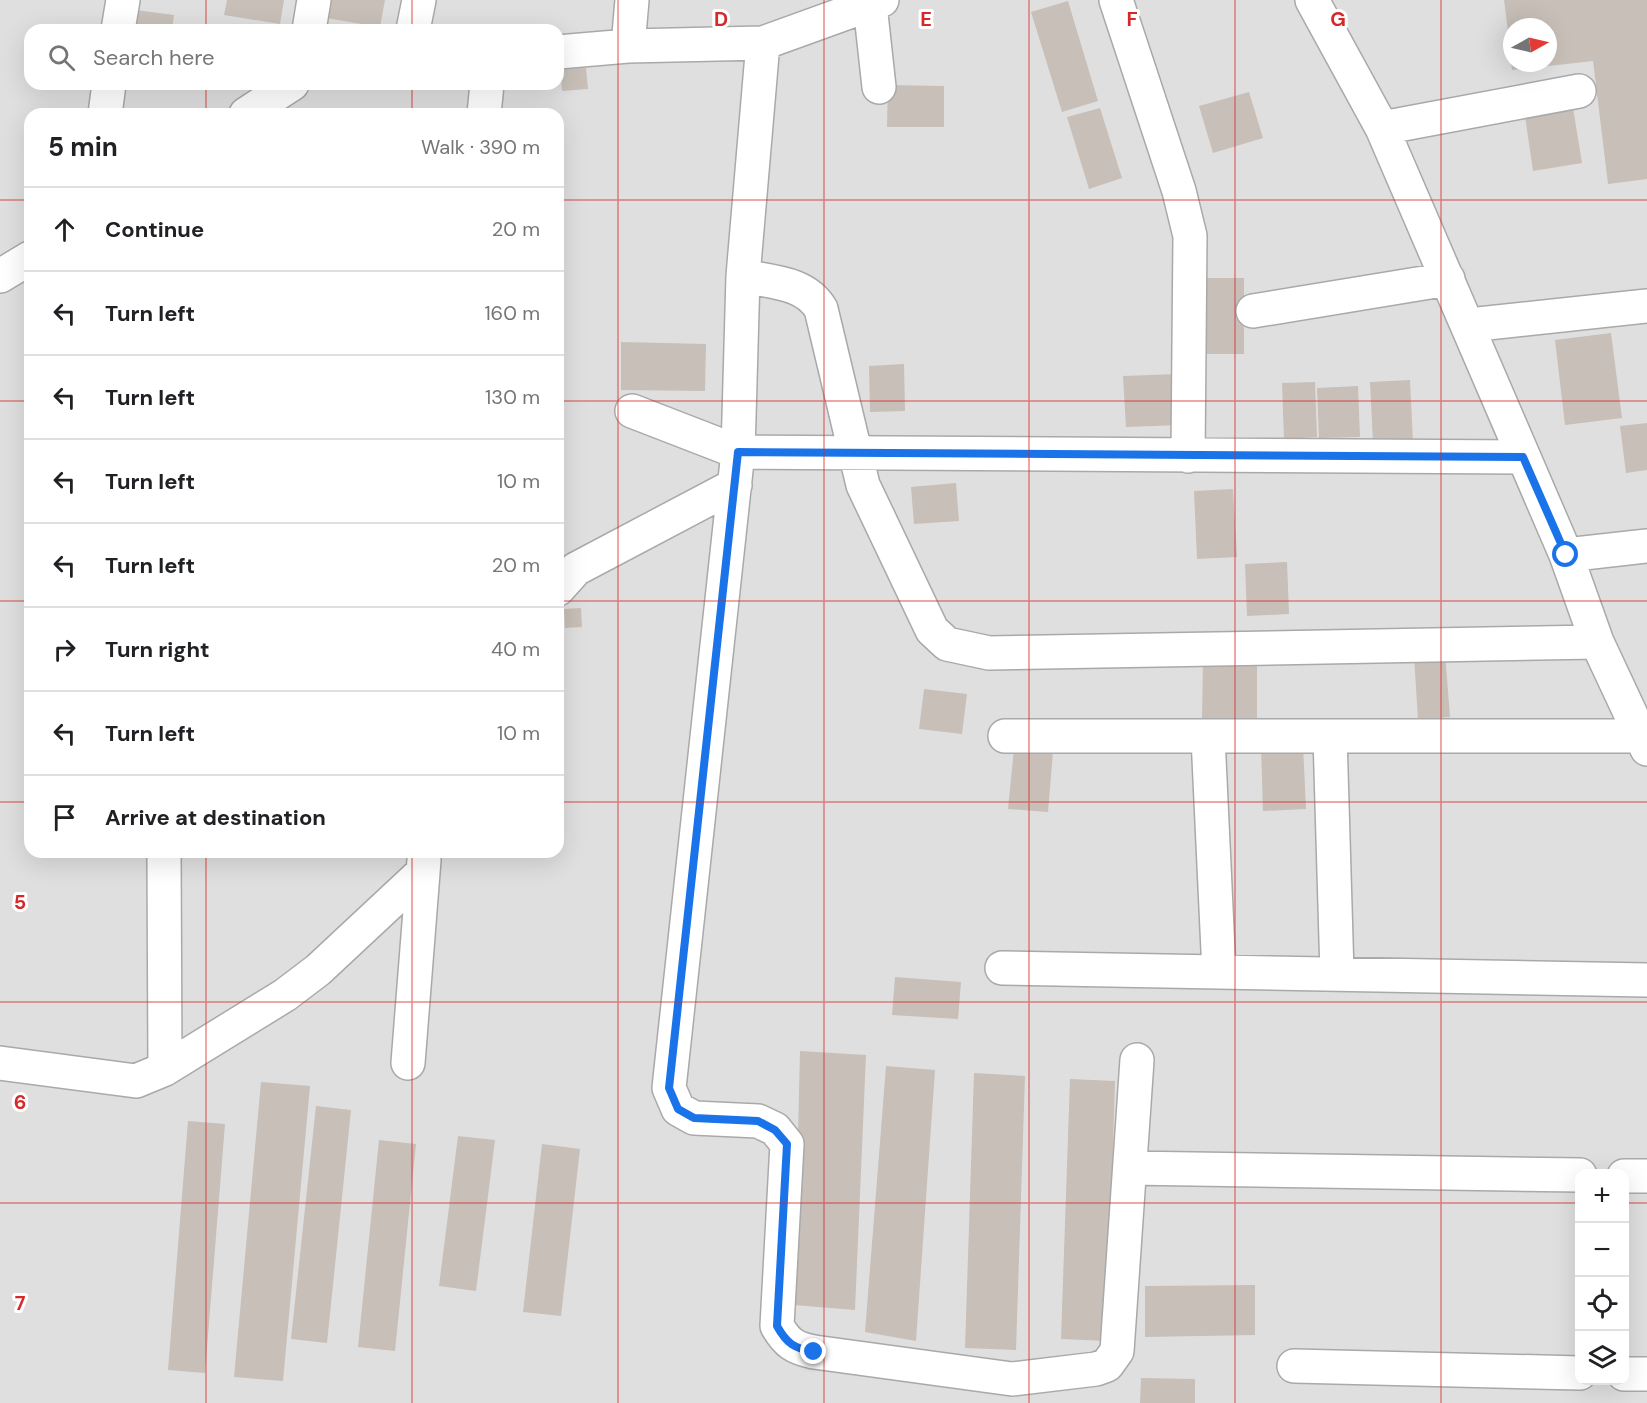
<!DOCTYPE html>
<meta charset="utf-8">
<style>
body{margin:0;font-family:"DM Sans",sans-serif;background:#f2f2f2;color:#202124}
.controls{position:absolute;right:18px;bottom:18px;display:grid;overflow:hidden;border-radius:12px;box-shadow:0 6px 24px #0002}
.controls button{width:54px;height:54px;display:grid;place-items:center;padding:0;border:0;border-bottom:2px solid #e0e0e0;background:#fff;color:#202124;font:30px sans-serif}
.compass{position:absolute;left:1503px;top:18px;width:54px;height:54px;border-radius:50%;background:#fff;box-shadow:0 6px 24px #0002;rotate:82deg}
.stop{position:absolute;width:18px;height:18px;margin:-14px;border:4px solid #1a73e8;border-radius:50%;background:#fff}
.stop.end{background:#1a73e8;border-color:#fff;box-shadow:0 2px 6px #0008}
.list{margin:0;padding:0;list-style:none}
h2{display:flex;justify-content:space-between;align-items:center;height:78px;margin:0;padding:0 24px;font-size:26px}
h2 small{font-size:20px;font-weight:400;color:#757577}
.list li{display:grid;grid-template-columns:39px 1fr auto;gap:18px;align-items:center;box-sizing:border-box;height:84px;padding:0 24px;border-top:2px solid #e0e0e0}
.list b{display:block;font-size:22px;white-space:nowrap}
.list em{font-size:20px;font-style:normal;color:#757577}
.icon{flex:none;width:33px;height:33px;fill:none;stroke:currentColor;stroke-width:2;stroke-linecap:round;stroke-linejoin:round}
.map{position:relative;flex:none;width:1647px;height:1403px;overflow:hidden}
.search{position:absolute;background:#fff;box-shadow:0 6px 24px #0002;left:24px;top:24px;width:540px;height:66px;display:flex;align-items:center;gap:15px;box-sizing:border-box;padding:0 21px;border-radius:18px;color:#757577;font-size:22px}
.panel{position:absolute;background:#fff;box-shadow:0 6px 24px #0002;left:24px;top:108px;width:540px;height:750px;border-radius:18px}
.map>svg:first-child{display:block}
</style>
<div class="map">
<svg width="1647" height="1403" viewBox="0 0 1647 1403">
<rect width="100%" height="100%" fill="#f2efe9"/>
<path fill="#e0dfdf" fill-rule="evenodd" d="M 0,0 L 1647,0 L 1647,1403 L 0,1403 ZM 1512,27 L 1548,27 L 1548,63 L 1512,63 ZM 30,30 L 558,30 L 558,84 L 30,84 ZM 30,114 L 558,114 L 558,852 L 30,852 ZM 1580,1174 L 1624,1174 L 1624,1380 L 1580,1380 Z"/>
<path fill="#c7bfb8" d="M 227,0 L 284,0 L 280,24 L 224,15 Z
M 323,0 L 385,0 L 380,27 L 320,17 Z
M 1504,0 L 1647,0 L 1647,179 L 1608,184 L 1593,61 L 1512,70 L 1511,63 L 1548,63 L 1548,27 L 1512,27 L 1511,55 Z
M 1068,1 L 1098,101 L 1062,112 L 1031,12 Z
M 128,9 L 174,15 L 172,30 L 125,30 Z
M 586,68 L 588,89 L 562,91 L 560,69 Z
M 888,85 L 944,86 L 944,127 L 887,127 Z
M 1249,92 L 1263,138 L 1213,153 L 1199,106 Z
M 1100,108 L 1122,178 L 1089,189 L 1067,117 Z
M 1573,108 L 1582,163 L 1533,171 L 1525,116 Z
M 1201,278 L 1244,278 L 1244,354 L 1201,354 Z
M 1611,333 L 1622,418 L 1565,425 L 1555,340 Z
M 621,342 L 706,344 L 705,391 L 621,390 Z
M 904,364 L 905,411 L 870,412 L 869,366 Z
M 1179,374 L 1182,425 L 1126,427 L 1123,376 Z
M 1410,380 L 1413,442 L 1373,443 L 1370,382 Z
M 1315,382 L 1317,437 L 1284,439 L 1282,383 Z
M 1358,386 L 1360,437 L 1319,438 L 1317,388 Z
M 1647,423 L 1647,470 L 1626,473 L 1620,426 Z
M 956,483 L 959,521 L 914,524 L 911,487 Z
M 1233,489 L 1237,557 L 1197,559 L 1194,491 Z
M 1287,562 L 1289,614 L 1247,616 L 1245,564 Z
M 581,608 L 582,627 L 565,628 L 564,609 Z
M 1445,653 L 1450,717 L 1418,720 L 1414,655 Z
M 1203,659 L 1257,660 L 1257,723 L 1202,722 Z
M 924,689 L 967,694 L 962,734 L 919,729 Z
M 1303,745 L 1306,809 L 1263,811 L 1261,747 Z
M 1014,749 L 1053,752 L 1048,812 L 1008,809 Z
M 895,977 L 961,982 L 958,1019 L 892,1015 Z
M 800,1051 L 866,1055 L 855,1310 L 794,1305 Z
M 886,1066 L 935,1070 L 916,1341 L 865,1332 Z
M 974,1073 L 1025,1076 L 1016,1350 L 965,1348 Z
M 1070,1079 L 1115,1081 L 1107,1341 L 1061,1339 Z
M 261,1082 L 310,1086 L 283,1381 L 234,1377 Z
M 316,1106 L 351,1110 L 327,1343 L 291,1339 Z
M 188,1121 L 225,1124 L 205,1373 L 168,1370 Z
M 458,1136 L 495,1140 L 476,1291 L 439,1286 Z
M 379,1140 L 416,1144 L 395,1351 L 358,1347 Z
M 542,1144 L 580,1149 L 561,1316 L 523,1312 Z
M 1255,1285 L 1255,1335 L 1145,1337 L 1145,1286 Z
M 1141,1378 L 1195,1379 L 1195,1403 L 1140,1403 Z"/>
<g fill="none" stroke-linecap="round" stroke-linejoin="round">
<defs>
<path id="minor" d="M 1116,0 L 1179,191 L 1190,236 L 1188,456
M 1312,0 L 1382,128 L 1566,555 L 1597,642 L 1647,749
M 870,5 L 879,87
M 118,30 L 123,0
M 309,30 L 314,0
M 413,30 L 419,0
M 763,43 L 743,276 L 738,452 L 669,1088 L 678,1109 L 694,1118 L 758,1121 L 775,1129 L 787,1144 L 777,1326 C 787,1343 794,1348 814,1352 L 1012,1379 L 1096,1369 L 1107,1365 L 1117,1351 L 1137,1060
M 628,46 L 632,0
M 558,52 L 628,46 L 763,43 L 882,0
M 105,114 L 109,84
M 246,114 L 292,84
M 484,114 L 487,84
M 1382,128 L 1579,91
M 0,276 L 30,258
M 743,276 C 771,282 805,282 821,309 L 863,485 L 932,630 L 947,644 L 989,653 L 1597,642
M 1253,311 L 1448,279
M 1469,325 L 1647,306
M 632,411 L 738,452 L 1523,457
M 1566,555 L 1647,546
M 558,589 L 576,569 L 735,485
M 1005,736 L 1647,736
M 1330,736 L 1337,974
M 1208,737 L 1219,972
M 164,852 L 165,1069
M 1002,968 L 1647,980
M 0,1063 L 136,1081 L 165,1069 L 285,995 L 318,970 L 423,872
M 408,1063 L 424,860
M 1130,1168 L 1580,1175
M 1624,1176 L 1647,1176
M 1294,1366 L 1580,1373
M 1624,1374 L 1647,1374"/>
</defs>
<use href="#minor" stroke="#a9a9a9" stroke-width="36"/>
<use href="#minor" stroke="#fff" stroke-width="33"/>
</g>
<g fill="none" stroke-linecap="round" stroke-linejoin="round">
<path stroke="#1a73e8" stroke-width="8" d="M 814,1352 C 794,1348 787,1344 777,1326 L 787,1144 L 775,1130 L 758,1121 L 694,1118 L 678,1109 L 669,1088 L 738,452 L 1523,457 L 1566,555"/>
</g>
<path fill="none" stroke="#d62828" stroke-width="1.5" stroke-opacity="0.55" d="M 206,0 L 206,30M 412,0 L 412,30M 618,0 L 618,1403M 824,0 L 824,1403M 1029,0 L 1029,1403M 1235,0 L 1235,1403M 1441,0 L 1441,1403M 206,84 L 206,114M 412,84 L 412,114M 0,200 L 30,200M 558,200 L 1647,200M 0,401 L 30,401M 558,401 L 1647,401M 0,601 L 30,601M 558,601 L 1647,601M 0,802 L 30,802M 558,802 L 1647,802M 206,852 L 206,1403M 412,852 L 412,1403M 0,1002 L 1647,1002M 0,1203 L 1580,1203M 1624,1203 L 1647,1203"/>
<g font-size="20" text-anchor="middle" font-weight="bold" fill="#d62828" stroke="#fff" stroke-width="6" stroke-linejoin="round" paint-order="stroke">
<text x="721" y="26">D</text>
<text x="926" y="26">E</text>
<text x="1132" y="26">F</text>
<text x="1338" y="26">G</text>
<text x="20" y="909">5</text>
<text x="20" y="1109">6</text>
<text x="20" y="1310">7</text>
</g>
</svg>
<div class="controls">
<button>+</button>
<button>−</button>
<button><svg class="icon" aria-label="locate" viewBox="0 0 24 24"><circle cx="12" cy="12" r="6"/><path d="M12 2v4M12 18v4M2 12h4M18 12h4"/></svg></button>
<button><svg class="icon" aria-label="layers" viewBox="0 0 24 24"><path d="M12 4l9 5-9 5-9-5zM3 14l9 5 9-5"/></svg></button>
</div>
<svg class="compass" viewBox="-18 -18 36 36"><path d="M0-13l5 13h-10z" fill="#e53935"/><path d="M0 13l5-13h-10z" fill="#757577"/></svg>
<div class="stop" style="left:1566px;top:555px"></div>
<div class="stop end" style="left:814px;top:1352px"></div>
<div class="search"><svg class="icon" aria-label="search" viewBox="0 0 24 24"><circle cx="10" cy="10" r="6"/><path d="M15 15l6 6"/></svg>Search here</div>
<section class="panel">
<h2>5 min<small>Walk · 390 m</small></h2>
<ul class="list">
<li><svg class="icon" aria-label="ahead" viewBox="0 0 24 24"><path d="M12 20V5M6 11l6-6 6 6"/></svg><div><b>Continue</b></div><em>20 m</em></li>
<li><svg class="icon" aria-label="left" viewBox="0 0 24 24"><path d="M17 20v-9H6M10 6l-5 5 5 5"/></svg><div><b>Turn left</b></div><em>160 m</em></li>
<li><svg class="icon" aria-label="left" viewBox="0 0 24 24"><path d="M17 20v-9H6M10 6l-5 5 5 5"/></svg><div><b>Turn left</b></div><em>130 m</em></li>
<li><svg class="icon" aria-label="left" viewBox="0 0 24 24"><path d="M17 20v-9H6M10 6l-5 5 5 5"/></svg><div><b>Turn left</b></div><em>10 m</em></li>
<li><svg class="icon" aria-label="left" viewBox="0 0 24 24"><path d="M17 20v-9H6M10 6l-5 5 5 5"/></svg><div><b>Turn left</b></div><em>20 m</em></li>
<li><svg class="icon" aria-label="right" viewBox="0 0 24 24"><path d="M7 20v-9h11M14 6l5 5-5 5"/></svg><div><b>Turn right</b></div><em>40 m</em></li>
<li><svg class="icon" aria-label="left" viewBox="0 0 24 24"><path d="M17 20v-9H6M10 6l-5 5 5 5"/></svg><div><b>Turn left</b></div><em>10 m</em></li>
<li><svg class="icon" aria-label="arrive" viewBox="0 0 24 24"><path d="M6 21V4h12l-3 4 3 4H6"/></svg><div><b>Arrive at destination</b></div></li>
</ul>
</section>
</div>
